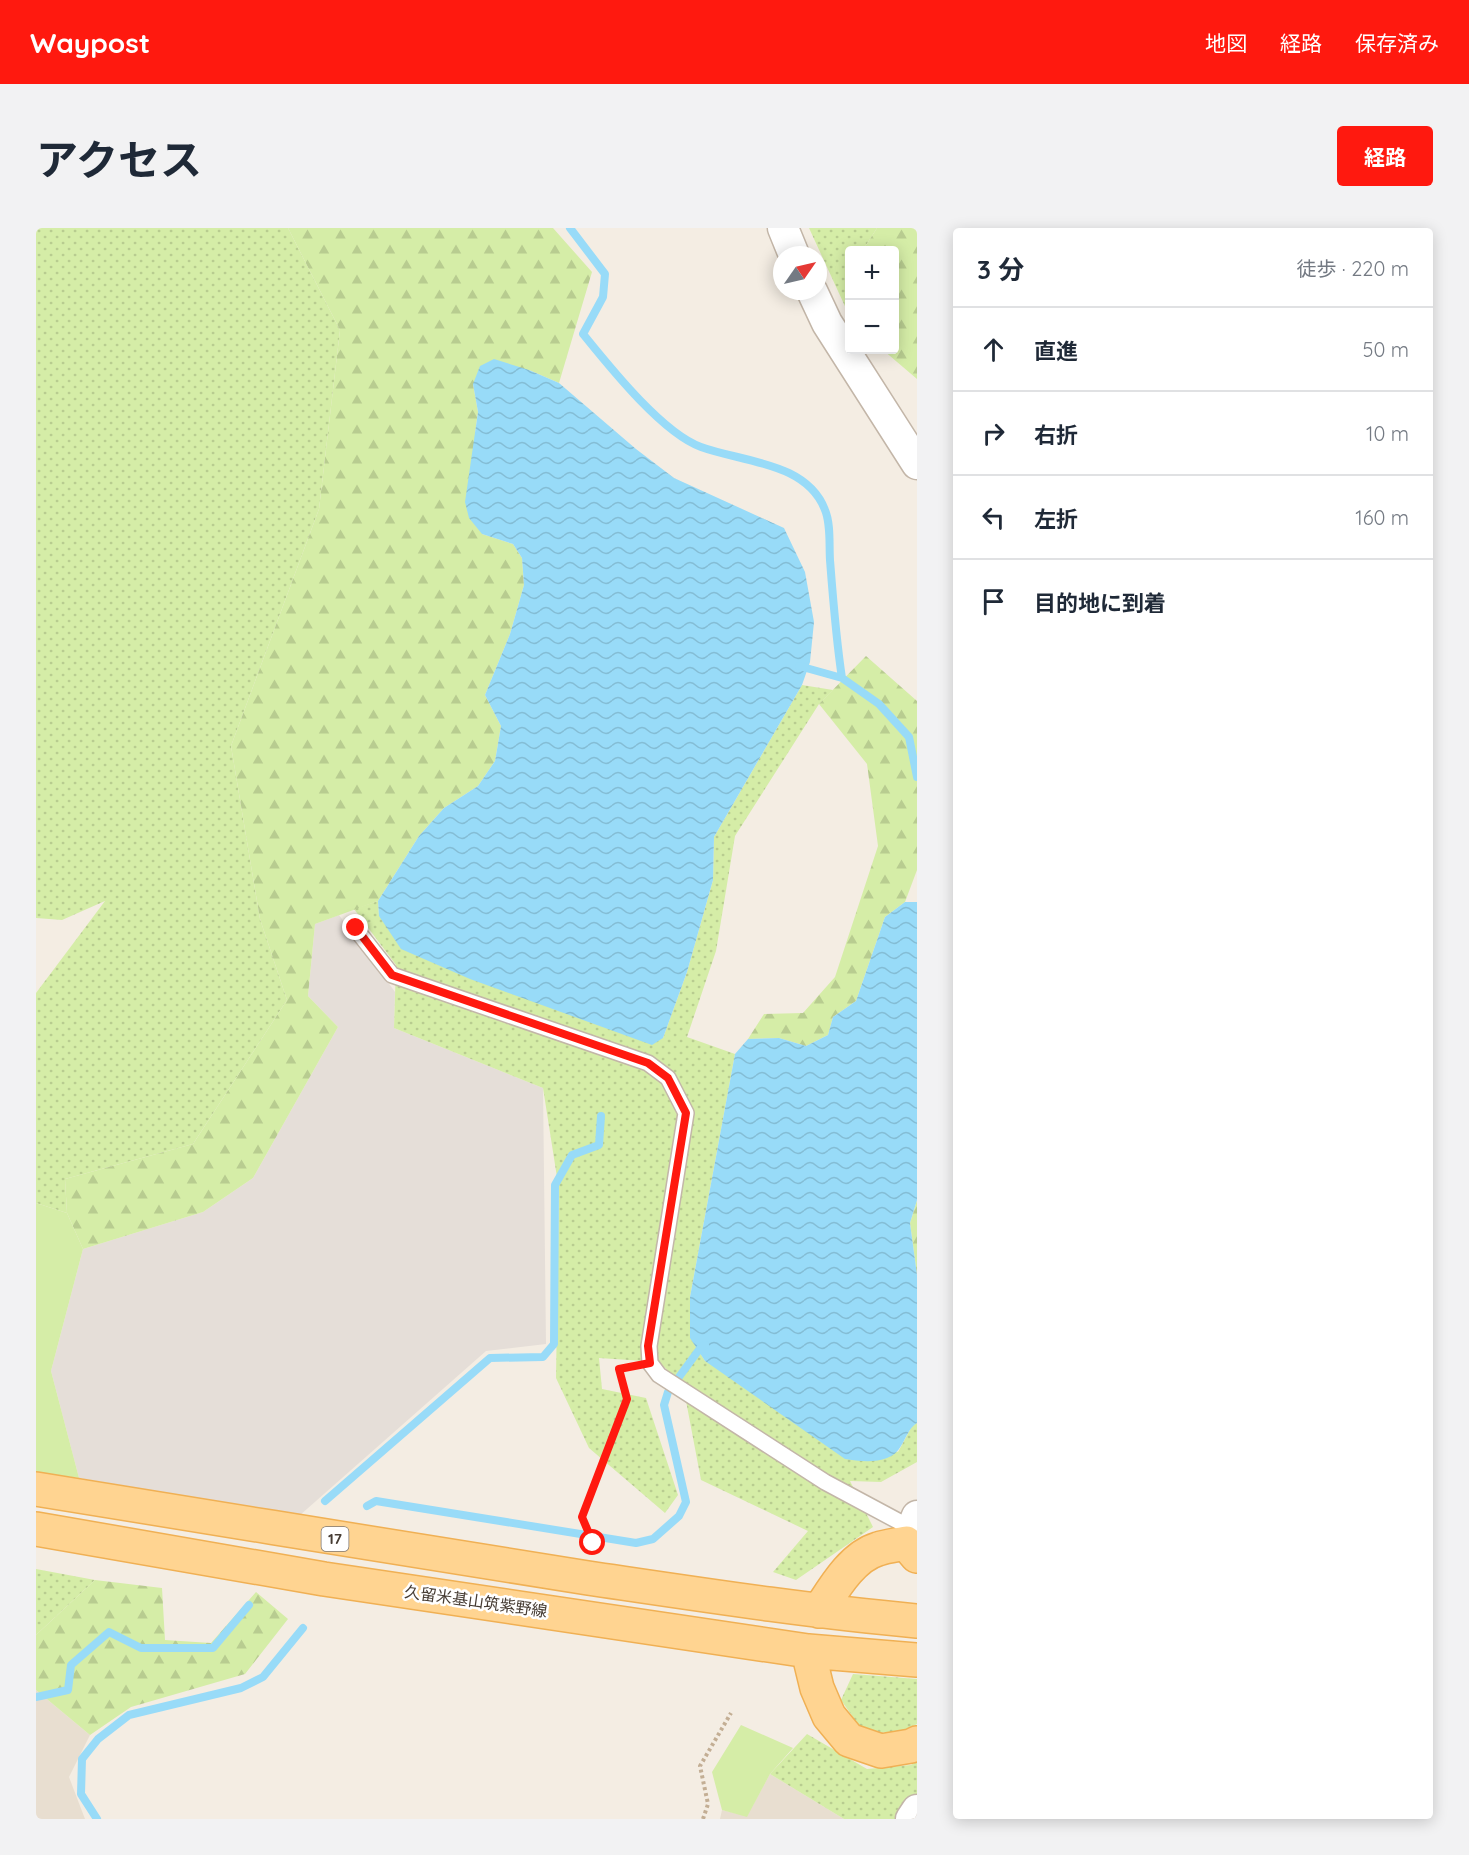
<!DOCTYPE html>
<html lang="ja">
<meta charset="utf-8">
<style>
body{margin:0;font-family:Quicksand,"Noto Sans JP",sans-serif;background:#f2f2f3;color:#1f2937}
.controls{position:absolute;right:18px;top:18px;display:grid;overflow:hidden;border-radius:6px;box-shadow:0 3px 15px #0003}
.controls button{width:54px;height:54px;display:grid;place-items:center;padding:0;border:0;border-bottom:2px solid #e0e1e3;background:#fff;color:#1f2937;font:30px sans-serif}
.compass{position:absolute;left:737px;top:18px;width:54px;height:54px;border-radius:50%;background:#fff;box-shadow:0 3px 15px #0003;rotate:56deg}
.stop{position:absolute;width:18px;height:18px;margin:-14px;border:4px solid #ff190f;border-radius:50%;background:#fff}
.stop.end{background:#ff190f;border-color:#fff;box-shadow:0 2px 6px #0008}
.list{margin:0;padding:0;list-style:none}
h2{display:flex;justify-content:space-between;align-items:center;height:78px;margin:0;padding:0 24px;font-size:26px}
h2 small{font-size:20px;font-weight:400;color:#747a83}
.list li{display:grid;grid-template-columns:39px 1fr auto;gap:18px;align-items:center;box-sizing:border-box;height:84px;padding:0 24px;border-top:2px solid #e0e1e3}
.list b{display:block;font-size:22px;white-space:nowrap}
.list em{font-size:20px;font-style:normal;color:#747a83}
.icon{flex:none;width:33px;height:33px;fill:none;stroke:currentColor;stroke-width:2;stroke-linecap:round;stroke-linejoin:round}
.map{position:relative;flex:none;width:881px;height:1591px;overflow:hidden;border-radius:6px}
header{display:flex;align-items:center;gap:36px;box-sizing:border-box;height:84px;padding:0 30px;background:#ff190f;color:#fff}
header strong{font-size:28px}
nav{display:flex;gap:33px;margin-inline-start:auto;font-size:21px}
.intro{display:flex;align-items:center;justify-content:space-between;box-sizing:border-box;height:144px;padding:0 36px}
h1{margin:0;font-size:42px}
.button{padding:15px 27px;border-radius:6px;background:#ff190f;color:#fff;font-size:21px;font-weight:700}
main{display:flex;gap:36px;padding:0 36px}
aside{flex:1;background:#fff;border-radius:6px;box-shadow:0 3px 15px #0003}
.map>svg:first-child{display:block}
</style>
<header>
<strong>Waypost</strong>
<nav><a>地図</a><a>経路</a><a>保存済み</a></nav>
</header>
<div class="intro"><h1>アクセス</h1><a class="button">経路</a></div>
<main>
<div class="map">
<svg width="881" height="1591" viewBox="0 0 881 1591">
<defs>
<pattern id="grass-dots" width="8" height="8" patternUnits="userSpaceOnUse" patternTransform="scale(1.5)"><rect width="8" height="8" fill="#d5eda7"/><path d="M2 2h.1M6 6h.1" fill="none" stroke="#b8cc90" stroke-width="1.8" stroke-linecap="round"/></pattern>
<pattern id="forest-firs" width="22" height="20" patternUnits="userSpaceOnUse" patternTransform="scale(1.5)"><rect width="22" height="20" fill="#d5eda7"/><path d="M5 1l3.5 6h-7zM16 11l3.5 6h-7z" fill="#b8cc90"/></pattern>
<pattern id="water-waves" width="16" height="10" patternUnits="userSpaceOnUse" patternTransform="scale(1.5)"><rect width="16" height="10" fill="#98dbf8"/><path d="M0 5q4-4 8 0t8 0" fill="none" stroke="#84bdd5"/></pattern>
</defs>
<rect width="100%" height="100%" fill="#f4ede3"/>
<path fill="#e8ded0" d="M 0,1462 L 54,1507 L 33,1549 L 49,1591 L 0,1591 Z
M 734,1546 L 808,1591 L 684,1591 L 686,1582 L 711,1588 Z"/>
<path fill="#e5ded8" d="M 303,687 L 359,764 L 358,800 L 507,860 L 510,1116 L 450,1123 L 263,1288 L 43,1250 L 15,1143 L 47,1021 L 167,984 L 217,950 L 302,799 L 272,768 L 279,696 Z"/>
<path fill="url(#grass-dots)" d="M 0,0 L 252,0 L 304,102 L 283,281 L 195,518 L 224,691 L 251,772 L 157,916 L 29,951 L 31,985 L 0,975 L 0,765 L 69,673 L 26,692 L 0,690 Z
M 773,0 L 841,0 L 827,22 L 814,22 L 813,87 Z
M 766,457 L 797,462 L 783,476 L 699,608 L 680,723 L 651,809 L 699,826 L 654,1069 L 654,1109 L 669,1133 L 862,1224 L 876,1198 L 881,1195 L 881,1234 L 845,1254 L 814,1253 L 837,1299 L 760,1352 L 737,1344 L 772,1303 L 665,1252 L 647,1157 L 623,1134 L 563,1130 L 566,1161 L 610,1170 L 642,1267 L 629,1285 L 553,1220 L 520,1150 L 523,962 L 507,860 L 358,800 L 360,737 L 318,681 L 342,673 L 343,688 L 627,810 L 651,744 L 677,652 L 678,609 Z
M 0,1341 L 59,1352 L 0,1407 Z
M 817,1446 L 881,1451 L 881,1496 L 862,1506 L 826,1502 L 805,1472 Z
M 771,1506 L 831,1541 L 875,1537 L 881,1533 L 881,1567 L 864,1591 L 808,1591 L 734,1546 Z"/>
<path fill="url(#forest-firs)" d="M 252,0 L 517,0 L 556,44 L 523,155 L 493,142 L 437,156 L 442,184 L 439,205 L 446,306 L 477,316 L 486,330 L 488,357 L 474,406 L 449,467 L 465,498 L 459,533 L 442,558 L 408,580 L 383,608 L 342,673 L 279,696 L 272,768 L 302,799 L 217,950 L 167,984 L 47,1021 L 31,985 L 29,951 L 157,916 L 251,772 L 224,691 L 195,518 L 283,281 L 304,102 Z
M 841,0 L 881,0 L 881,151 L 847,122 L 858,122 L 858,22 L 827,22 Z
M 830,428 L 881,473 L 881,642 L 869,674 L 849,689 L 820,773 L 797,789 L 792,807 L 770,818 L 743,810 L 712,811 L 728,786 L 767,785 L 799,749 L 842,618 L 831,536 L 783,476 Z
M 881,972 L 881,1047 L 874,995 Z
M 59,1352 L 126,1360 L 129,1412 L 175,1415 L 220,1364 L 252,1391 L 209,1446 L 95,1479 L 54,1507 L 0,1462 L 0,1407 Z"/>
<path fill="#d5eda7" d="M 0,975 L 31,985 L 47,1021 L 15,1143 L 43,1250 L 0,1244 Z
M 705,1497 L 757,1520 L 734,1546 L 711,1589 L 686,1582 L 676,1544 Z"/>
<path fill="url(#water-waves)" d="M 458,131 L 493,142 L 523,155 L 600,221 L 638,250 L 748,300 L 769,344 L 778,394 L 774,434 L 766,457 L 678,609 L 677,652 L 651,744 L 627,810 L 616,817 L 434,751 L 365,721 L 343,688 L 342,673 L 383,608 L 408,580 L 442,558 L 459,533 L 465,498 L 449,467 L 474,406 L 488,357 L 486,330 L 477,316 L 446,306 L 433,290 L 429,274 L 442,184 L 437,156 L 444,138 Z
M 869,674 L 881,674 L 881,972 L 874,995 L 881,1047 L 881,1195 C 873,1200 870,1210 865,1218 C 855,1237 827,1234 809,1231 L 669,1133 L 654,1110 L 654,1069 L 699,826 L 712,811 L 743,810 L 770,818 L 792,807 L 797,789 L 820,773 L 849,689 Z"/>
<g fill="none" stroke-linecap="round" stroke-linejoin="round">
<path stroke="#98dbf8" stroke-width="8" d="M 534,0 L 569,46 L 567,69 L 547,106 C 573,138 626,205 665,219 C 706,234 771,234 789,282 C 795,296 793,317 794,332 C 797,371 800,411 806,450 L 843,476 L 873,509 L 881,549
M 763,438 L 806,450
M 289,1273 L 454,1130 L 507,1129 L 518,1116 L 519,957 L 536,927 L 563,917 L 565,888
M 331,1278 L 340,1273 L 600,1315 L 617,1311 L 643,1288 L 650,1274 L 628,1177 L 632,1164 L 665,1119 L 669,1117
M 0,1469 L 32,1462 L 35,1437 L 73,1404 L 105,1420 L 177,1420 L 213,1377
M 61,1591 L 45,1566 L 46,1531 L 62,1511 L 93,1487 L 205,1460 L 227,1449 L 267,1400"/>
<defs>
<path id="lane" d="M 319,700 L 356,747 L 612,835 L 632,850 L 650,885 L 613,1118 L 614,1135 L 623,1147 L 789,1254 L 875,1300"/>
<path id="street" d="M 747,0 L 758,27
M 776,63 L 791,95 L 881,236
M 870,1315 L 881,1288
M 875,1591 L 881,1582"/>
<path id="primary" d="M 0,1261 C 184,1290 368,1322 552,1350 C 661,1366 771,1383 881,1393
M 0,1301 L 288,1351 L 772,1423 L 881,1432
M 783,1383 C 797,1362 815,1329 842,1321 C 851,1318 861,1317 870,1315 L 881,1328
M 772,1423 L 781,1460 L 793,1488 L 813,1512 L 845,1523 L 875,1518 L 881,1515"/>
</defs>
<use href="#lane" stroke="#c3b6a8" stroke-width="18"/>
<use href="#street" stroke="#c3b6a8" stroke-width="33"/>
<use href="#primary" stroke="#f0b054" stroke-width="36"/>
<path stroke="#c3ae94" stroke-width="4" stroke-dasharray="3 3" stroke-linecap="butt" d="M 557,1315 L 546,1289 L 591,1171 L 583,1141 L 594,1139
M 667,1591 L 672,1576 L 664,1538 L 695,1485"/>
<use href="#lane" stroke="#fff" stroke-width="15"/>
<use href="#street" stroke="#fff" stroke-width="30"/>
<use href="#primary" stroke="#ffd491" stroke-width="33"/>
</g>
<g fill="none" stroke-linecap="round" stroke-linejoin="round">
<path stroke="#ff190f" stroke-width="8" d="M 320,700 L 356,747 L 612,835 L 632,850 L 650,885 L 612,1118 L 614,1135 L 583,1141 L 591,1171 L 546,1289 L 557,1315"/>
</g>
<g text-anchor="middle" stroke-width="5" stroke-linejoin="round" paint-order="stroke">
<rect fill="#fff" stroke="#7e7670" stroke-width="1.5" x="285.5" y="1299" width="27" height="24" rx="4.5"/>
<g font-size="15" font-weight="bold" fill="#463c33">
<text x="299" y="1316">17</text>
</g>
<g font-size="16" fill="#463c33" stroke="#fff">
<text transform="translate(440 1373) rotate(8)" y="6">久留米基山筑紫野線</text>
</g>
</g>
</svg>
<div class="controls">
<button>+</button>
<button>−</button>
</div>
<svg class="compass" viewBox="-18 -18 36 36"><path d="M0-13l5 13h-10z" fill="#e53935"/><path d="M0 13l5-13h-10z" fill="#747a83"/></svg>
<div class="stop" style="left:557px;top:1315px"></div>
<div class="stop end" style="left:320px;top:700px"></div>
</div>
<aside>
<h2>3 分<small>徒歩 · 220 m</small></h2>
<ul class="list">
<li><svg class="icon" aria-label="ahead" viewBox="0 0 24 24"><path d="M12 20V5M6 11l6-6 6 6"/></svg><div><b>直進</b></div><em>50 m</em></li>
<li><svg class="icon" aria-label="right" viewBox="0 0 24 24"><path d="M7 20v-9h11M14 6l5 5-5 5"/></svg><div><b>右折</b></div><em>10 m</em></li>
<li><svg class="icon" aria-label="left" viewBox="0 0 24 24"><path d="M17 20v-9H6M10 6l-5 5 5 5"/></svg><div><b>左折</b></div><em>160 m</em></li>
<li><svg class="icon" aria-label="arrive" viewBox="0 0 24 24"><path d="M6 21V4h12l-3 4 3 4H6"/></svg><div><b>目的地に到着</b></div></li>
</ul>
</aside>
</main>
